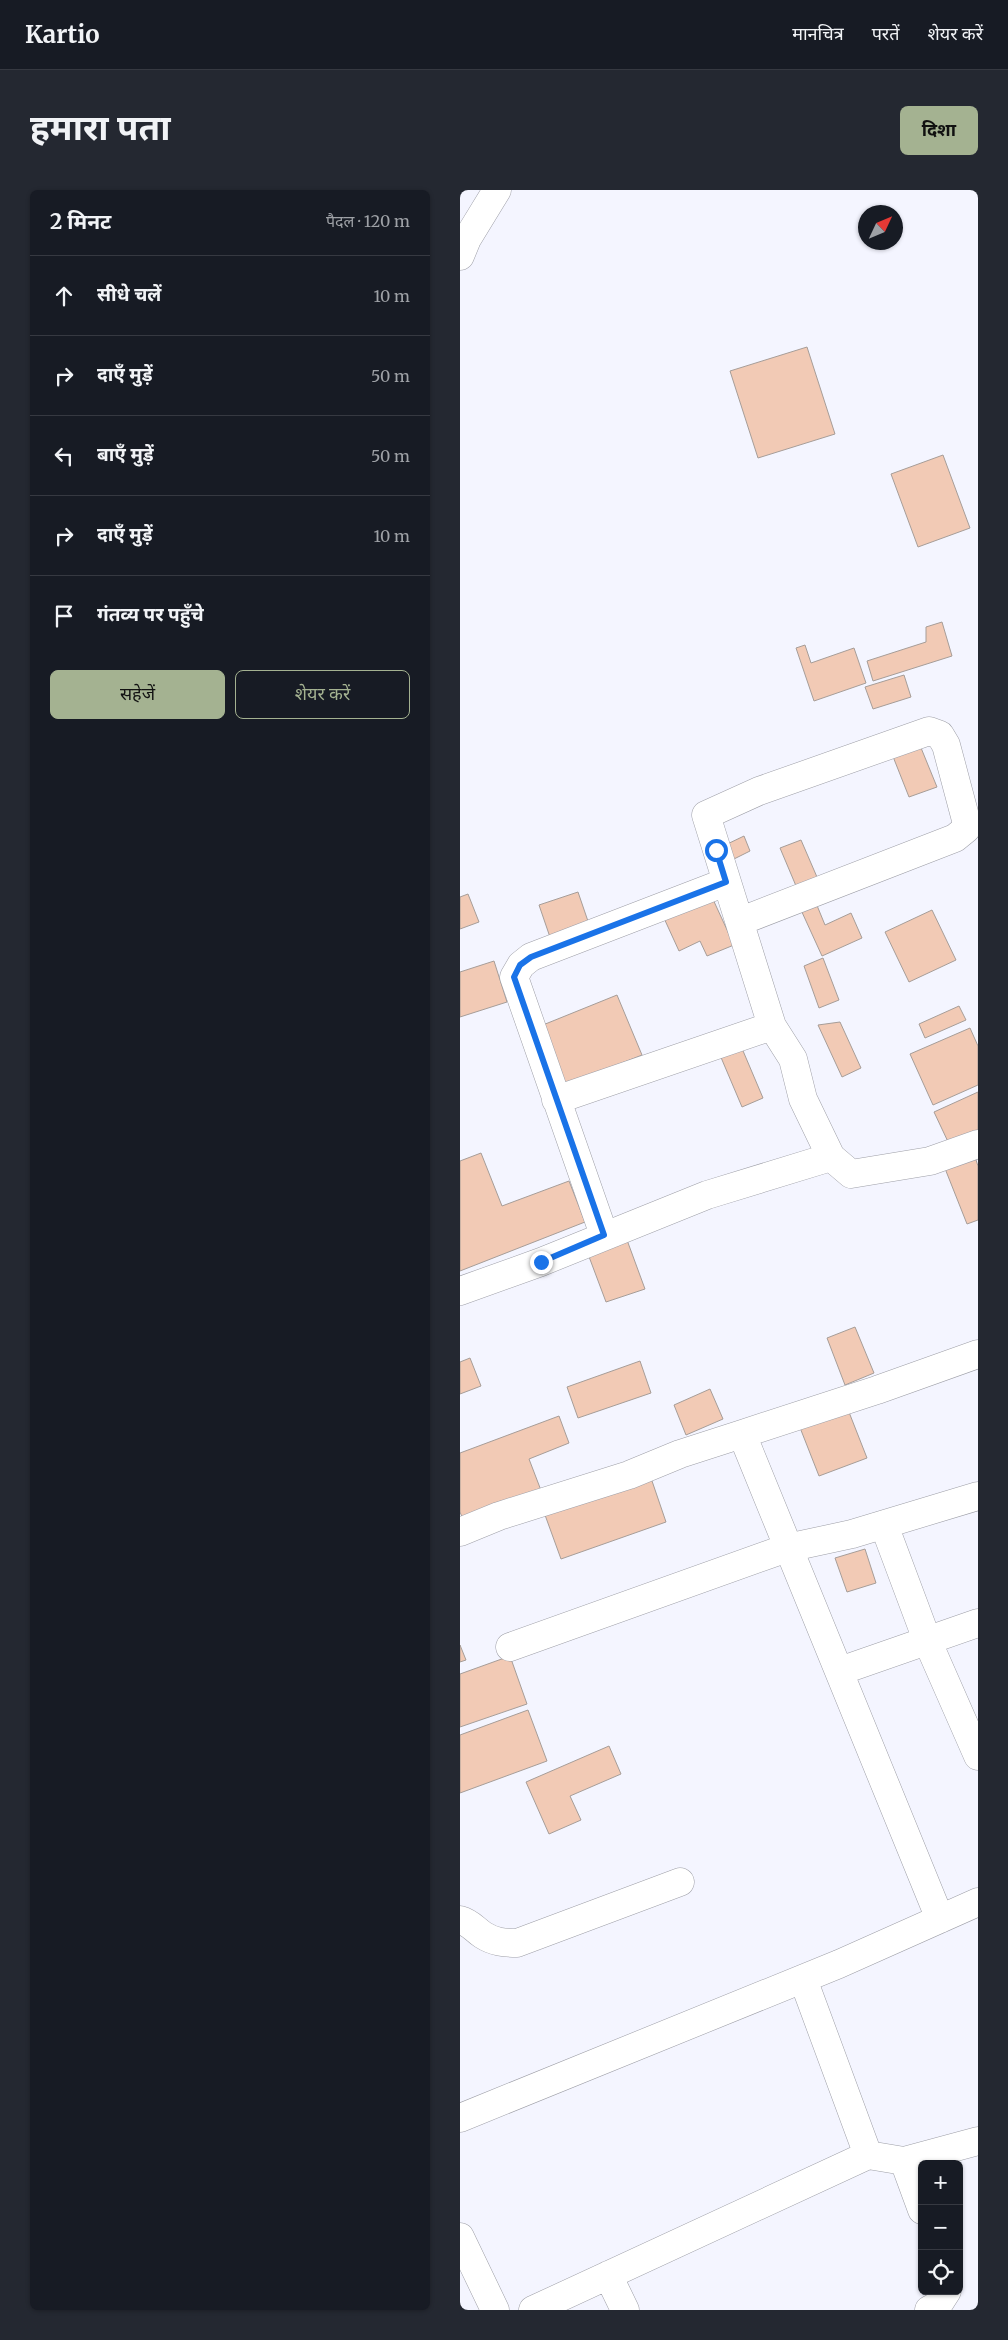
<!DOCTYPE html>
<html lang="hi">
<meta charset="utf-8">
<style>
body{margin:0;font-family:Merriweather,"Noto Sans Devanagari",serif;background:#242831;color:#f1f3f6}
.controls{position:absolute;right:15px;bottom:15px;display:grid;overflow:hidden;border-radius:8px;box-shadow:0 1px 4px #0004}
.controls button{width:45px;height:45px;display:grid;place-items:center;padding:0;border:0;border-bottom:1px solid #363941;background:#171b24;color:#f1f3f6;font:25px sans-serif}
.compass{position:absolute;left:398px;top:15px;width:45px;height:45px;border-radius:50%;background:#171b24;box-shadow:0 1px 4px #0004;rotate:46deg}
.stop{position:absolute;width:15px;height:15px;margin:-11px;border:4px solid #1a73e8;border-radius:50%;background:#fff}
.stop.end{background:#1a73e8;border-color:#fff;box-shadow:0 1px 5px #0008}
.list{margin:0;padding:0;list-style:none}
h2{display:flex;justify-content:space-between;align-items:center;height:65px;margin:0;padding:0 20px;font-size:21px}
h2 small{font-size:16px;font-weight:400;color:#9ea1a6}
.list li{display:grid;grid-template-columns:32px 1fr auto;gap:15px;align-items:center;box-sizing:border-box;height:80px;padding:0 20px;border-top:1px solid #363941}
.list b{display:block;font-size:19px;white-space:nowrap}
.list em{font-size:16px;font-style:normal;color:#9ea1a6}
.actions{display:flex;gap:10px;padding:15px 20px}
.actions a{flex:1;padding:11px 0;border:1px solid #a4b291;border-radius:8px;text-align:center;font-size:18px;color:#a4b291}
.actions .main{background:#a4b291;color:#111}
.icon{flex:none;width:28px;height:28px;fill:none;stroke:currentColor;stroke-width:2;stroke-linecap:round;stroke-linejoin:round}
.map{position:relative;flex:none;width:518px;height:2120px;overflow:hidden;border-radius:8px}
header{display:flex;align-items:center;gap:30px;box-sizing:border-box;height:70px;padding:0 25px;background:#171b24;border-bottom:1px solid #363941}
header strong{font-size:24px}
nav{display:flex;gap:28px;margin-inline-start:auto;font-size:18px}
.intro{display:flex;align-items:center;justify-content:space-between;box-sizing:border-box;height:120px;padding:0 30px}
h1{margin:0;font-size:35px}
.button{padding:12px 22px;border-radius:8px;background:#a4b291;color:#111;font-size:18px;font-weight:700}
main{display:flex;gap:30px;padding:0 30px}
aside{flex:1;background:#171b24;border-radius:8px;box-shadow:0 1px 4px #0004}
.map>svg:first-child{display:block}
</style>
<header>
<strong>Kartio</strong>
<nav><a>मानचित्र</a><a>परतें</a><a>शेयर करें</a></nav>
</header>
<div class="intro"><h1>हमारा पता</h1><a class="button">दिशा</a></div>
<main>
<aside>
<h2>2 मिनट<small>पैदल · 120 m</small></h2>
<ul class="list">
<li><svg class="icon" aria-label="ahead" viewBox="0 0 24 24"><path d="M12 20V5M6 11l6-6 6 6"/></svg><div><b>सीधे चलें</b></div><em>10 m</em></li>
<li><svg class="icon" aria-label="right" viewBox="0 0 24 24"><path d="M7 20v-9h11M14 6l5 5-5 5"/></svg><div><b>दाएँ मुड़ें</b></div><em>50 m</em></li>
<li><svg class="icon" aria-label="left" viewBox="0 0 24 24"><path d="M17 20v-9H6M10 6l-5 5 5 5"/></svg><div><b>बाएँ मुड़ें</b></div><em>50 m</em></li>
<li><svg class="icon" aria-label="right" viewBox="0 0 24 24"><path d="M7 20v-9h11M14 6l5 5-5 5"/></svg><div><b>दाएँ मुड़ें</b></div><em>10 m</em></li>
<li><svg class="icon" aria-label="arrive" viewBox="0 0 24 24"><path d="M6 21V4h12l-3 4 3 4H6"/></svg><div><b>गंतव्य पर पहुँचे</b></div></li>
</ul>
<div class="actions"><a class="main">सहेजें</a><a>शेयर करें</a></div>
</aside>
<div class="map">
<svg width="518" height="2120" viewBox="0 0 518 2120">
<rect width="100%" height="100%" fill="#f4f5ff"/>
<path fill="#f2cab5" stroke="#a69d98" d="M 347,157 L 375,244 L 298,268 L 270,181 Z
M 483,265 L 510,338 L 458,357 L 431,284 Z
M 482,432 L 492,466 L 413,491 L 407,471 L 466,452 L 466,437 Z
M 345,455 L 351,473 L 394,458 L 406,493 L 354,511 L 336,458 Z
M 444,485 L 451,507 L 413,519 L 405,497 Z
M 457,548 L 477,597 L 449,607 L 430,559 Z
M 284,646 L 290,661 L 266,673 L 259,658 Z
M 341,650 L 360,694 L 339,703 L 320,658 Z
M 118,702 L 131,740 L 92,753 L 79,715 Z
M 8,704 L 19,732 L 0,739 L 0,707 Z
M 251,705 L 274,755 L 247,766 L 240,751 L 219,761 L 203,726 Z
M 356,713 L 365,735 L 391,723 L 402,748 L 362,766 L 341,720 Z
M 472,720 L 496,770 L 449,792 L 425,742 Z
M 363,768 L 379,810 L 359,818 L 344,776 Z
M 34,771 L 47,812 L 0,827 L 0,782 Z
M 157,805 L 182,865 L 97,899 L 73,839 Z
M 499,816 L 506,830 L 465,848 L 459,834 Z
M 380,832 L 401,878 L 382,887 L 358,835 Z
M 510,838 L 518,856 L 518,895 L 473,915 L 450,864 Z
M 278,849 L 303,908 L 282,917 L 257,858 Z
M 518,902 L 518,944 L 490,956 L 474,922 Z
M 21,963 L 42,1016 L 109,991 L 125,1032 L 0,1081 L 0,971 Z
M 514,964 L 518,976 L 518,1030 L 507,1034 L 484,976 Z
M 167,1050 L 185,1099 L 146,1112 L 128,1064 Z
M 395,1137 L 414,1183 L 385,1195 L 367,1148 Z
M 10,1168 L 21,1196 L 0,1204 L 0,1172 Z
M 180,1171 L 191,1203 L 118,1228 L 107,1197 Z
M 250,1199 L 263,1229 L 226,1245 L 214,1215 Z
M 385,1212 L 407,1268 L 359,1286 L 337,1230 Z
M 99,1226 L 109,1253 L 69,1269 L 82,1303 L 4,1332 L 0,1322 L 0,1263 Z
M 191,1288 L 206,1332 L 101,1369 L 85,1325 Z
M 405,1359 L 416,1393 L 387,1402 L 375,1368 Z
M 0,1455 L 6,1470 L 0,1472 Z
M 50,1466 L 67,1514 L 0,1537 L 0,1484 Z
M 68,1520 L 87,1571 L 0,1603 L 0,1545 Z
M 149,1556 L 161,1584 L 110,1606 L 121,1630 L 89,1644 L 66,1592 Z"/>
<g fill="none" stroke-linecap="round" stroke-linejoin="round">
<defs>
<path id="minor" d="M 0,66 L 7,49 L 37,0
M 281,731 L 495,648 L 506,639 L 506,630 L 486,555 L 480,545 L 469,541 L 299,601 L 246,625 L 312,836 L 333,869 L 343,909 L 371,967
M 96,910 L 312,836
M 144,1045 L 54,787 L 61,775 L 71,767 L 266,692
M 0,1101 L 81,1072 L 247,1005 L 371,967 L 391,984 L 470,971 L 518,954
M 424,1335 L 467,1450 L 518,1566
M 0,1342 L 39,1326 L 169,1285 L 220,1264 L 282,1244
M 50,1457 L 327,1358 L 392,1344 L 518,1306
M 380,1481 L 518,1433
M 480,1729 L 282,1244 L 417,1200 L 518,1164
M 0,1730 C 11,1733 14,1739 23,1745 C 34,1752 44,1753 57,1753 L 220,1692
M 343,1789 L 408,1965
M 0,1928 L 379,1774 L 518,1712
M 444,1971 L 462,2020
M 0,2047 L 35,2120
M 148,2085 L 165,2120
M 73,2120 L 408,1965 L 444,1971 L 518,1951
M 469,2120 L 478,2115 L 487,2101"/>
</defs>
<use href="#minor" stroke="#9e9fa7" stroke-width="29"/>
<use href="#minor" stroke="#fff" stroke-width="28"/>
</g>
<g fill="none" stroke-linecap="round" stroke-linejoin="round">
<path stroke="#1a73e8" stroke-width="6" d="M 81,1072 L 144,1045 L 54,787 L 60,775 L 71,767 L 266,692 L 256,660"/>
</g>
</svg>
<div class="controls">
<button>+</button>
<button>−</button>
<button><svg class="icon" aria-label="locate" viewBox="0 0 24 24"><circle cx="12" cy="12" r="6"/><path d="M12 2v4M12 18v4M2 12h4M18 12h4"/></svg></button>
</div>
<svg class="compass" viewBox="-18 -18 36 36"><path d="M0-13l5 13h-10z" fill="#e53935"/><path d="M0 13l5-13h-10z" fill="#9ea1a6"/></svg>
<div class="stop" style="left:256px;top:660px"></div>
<div class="stop end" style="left:81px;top:1072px"></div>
</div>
</main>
